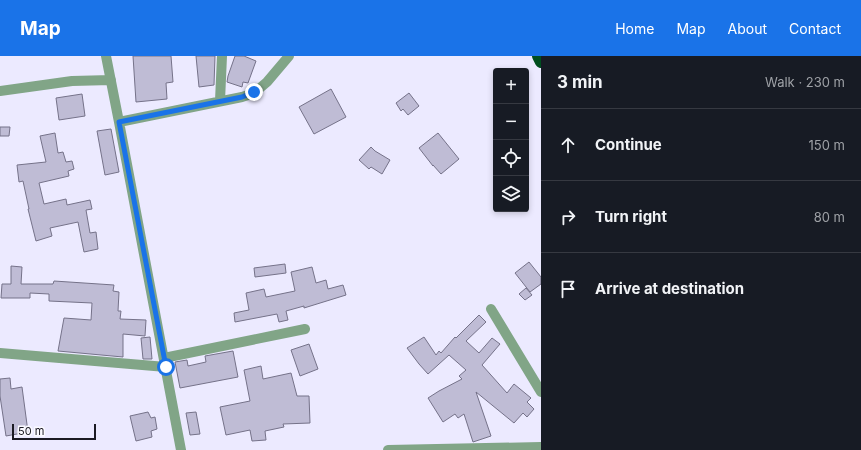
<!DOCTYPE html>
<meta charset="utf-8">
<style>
body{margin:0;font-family:Inter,sans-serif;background:#242831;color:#f1f3f6}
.controls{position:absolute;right:12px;top:12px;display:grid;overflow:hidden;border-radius:4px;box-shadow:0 2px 6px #0003}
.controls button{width:36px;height:36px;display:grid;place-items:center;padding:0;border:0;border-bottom:1px solid #363941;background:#171b24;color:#f1f3f6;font:20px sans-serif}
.scale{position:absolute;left:12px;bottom:10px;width:84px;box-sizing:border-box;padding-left:4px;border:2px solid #1b1a23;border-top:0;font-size:11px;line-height:14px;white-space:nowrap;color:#1b1a23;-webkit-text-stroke:3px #faf9ff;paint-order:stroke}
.stop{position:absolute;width:12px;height:12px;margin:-9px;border:3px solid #1a73e8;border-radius:50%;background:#fff}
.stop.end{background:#1a73e8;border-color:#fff;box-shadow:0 1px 4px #0008}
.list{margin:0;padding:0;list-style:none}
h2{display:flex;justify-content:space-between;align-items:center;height:52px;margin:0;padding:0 16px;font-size:17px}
h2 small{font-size:13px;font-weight:400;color:#9ea1a6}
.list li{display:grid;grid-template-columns:26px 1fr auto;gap:12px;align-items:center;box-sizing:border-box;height:72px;padding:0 16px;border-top:1px solid #363941}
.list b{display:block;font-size:15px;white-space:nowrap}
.list em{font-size:13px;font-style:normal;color:#9ea1a6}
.icon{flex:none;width:22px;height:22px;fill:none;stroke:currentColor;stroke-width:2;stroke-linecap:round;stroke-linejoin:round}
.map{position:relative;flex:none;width:541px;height:394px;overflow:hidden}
header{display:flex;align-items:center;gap:24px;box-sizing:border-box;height:56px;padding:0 20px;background:#1a73e8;color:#fff}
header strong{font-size:19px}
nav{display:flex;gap:22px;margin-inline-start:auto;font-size:14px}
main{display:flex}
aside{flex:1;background:#171b24}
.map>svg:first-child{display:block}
</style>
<header>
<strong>Map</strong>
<nav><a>Home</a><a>Map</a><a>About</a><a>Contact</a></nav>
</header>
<main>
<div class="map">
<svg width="541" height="394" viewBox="0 0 541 394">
<rect width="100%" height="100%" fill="#eceaff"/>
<path fill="#bfbcd5" stroke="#757289" d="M 133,0 L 171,0 L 173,26 L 166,27 L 167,43 L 136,46 Z
M 196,0 L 215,0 L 214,29 L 199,31 Z
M 235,0 L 244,0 L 256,5 L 248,27 L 243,26 L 242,31 L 227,26 L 228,20 Z
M 331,33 L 346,61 L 314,78 L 299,51 Z
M 409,37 L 419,50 L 408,59 L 403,53 L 401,55 L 396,47 Z
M 82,38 L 85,60 L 59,64 L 56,42 Z
M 0,71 L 10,71 L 9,80 L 0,80 Z
M 111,73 L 119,116 L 105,119 L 97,75 Z
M 55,77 L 58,97 L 63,96 L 66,106 L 72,105 L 74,113 L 68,115 L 69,120 L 39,127 L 44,148 L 66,143 L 67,149 L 90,144 L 92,153 L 86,154 L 90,177 L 96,176 L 98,193 L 84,196 L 78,166 L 50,172 L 52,180 L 36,185 L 28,153 L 29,153 L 23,125 L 19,126 L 17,109 L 46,106 L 40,80 Z
M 438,77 L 459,103 L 441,118 L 433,109 L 433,110 L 419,92 Z
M 371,91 L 375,95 L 390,104 L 382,118 L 371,111 L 369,113 L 359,104 Z
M 529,206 L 541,221 L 541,228 L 530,236 L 515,217 Z
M 285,208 L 286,217 L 255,221 L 254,212 Z
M 11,210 L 22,211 L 21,228 L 53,228 L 54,225 L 114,229 L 113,235 L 119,236 L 118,255 L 121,255 L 120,263 L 146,264 L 145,280 L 123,278 L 123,301 L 58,295 L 64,262 L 91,264 L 92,247 L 49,245 L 49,238 L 30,237 L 30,242 L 1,242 L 2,228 L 11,228 Z
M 312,211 L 316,227 L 326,224 L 328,233 L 343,229 L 346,239 L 304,252 L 304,250 L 286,255 L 288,264 L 279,266 L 277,258 L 235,266 L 234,257 L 249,254 L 246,237 L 264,233 L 266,241 L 295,235 L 291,216 Z
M 526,232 L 532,239 L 525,244 L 519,238 Z
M 479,259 L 486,266 L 466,285 L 479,297 L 492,282 L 500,288 L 482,309 L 507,337 L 514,328 L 531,342 L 527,346 L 534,353 L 527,361 L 523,357 L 514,367 L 476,336 L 491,380 L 473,386 L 464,358 L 458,362 L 455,358 L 443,366 L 428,342 L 439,335 L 462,323 L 459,320 L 466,314 L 449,299 L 428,318 L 419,308 L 407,292 L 424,281 L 436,299 L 439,295 L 441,297 L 455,281 L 456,282 Z
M 150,281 L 152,303 L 143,303 L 141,282 Z
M 309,288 L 318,313 L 300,320 L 291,294 Z
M 233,295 L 238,321 L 180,332 L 175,306 L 187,304 L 188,310 L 206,306 L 205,300 Z
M 261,310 L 263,323 L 291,317 L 297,340 L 309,340 L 310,367 L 283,368 L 284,371 L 265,375 L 266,384 L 252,385 L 250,374 L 226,379 L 220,351 L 250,345 L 244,314 Z
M 10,322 L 11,333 L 22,331 L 28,376 L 6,380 L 0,340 L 0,323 Z
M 148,356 L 151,362 L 155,361 L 157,373 L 151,375 L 152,381 L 136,385 L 130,360 Z
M 196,356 L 200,378 L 190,379 L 186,357 Z"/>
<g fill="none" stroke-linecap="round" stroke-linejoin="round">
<path stroke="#81a587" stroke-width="10" d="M 106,0 L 119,66 L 181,394
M 0,35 L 72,25 L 111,24
M 220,45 L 222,0
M 119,66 L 242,41 L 254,37 L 267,26 L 289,0
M 491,253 L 541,336
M 0,297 L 166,311
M 164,302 L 305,273
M 388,394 L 541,391"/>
<path stroke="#004e1f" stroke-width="12" d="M 538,0 L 541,6"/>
</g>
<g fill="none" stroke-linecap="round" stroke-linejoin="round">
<path stroke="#1a73e8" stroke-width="5" d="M 166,311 L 119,66 L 242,41 L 254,36"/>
</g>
</svg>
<div class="controls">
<button>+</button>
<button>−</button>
<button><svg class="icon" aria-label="locate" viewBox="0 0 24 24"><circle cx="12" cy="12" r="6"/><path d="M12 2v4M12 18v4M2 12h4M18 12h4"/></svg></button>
<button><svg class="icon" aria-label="layers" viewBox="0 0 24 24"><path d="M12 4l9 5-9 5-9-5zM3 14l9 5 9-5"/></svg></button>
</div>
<div class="scale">50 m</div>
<div class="stop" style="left:166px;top:311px"></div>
<div class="stop end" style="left:254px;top:36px"></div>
</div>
<aside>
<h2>3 min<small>Walk · 230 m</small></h2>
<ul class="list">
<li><svg class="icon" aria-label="ahead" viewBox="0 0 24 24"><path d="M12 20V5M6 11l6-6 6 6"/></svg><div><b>Continue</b></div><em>150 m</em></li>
<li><svg class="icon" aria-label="right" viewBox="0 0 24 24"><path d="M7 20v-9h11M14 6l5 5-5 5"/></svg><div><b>Turn right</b></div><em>80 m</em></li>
<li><svg class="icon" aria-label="arrive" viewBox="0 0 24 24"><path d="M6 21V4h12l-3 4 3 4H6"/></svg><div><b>Arrive at destination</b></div></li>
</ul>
</aside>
</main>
